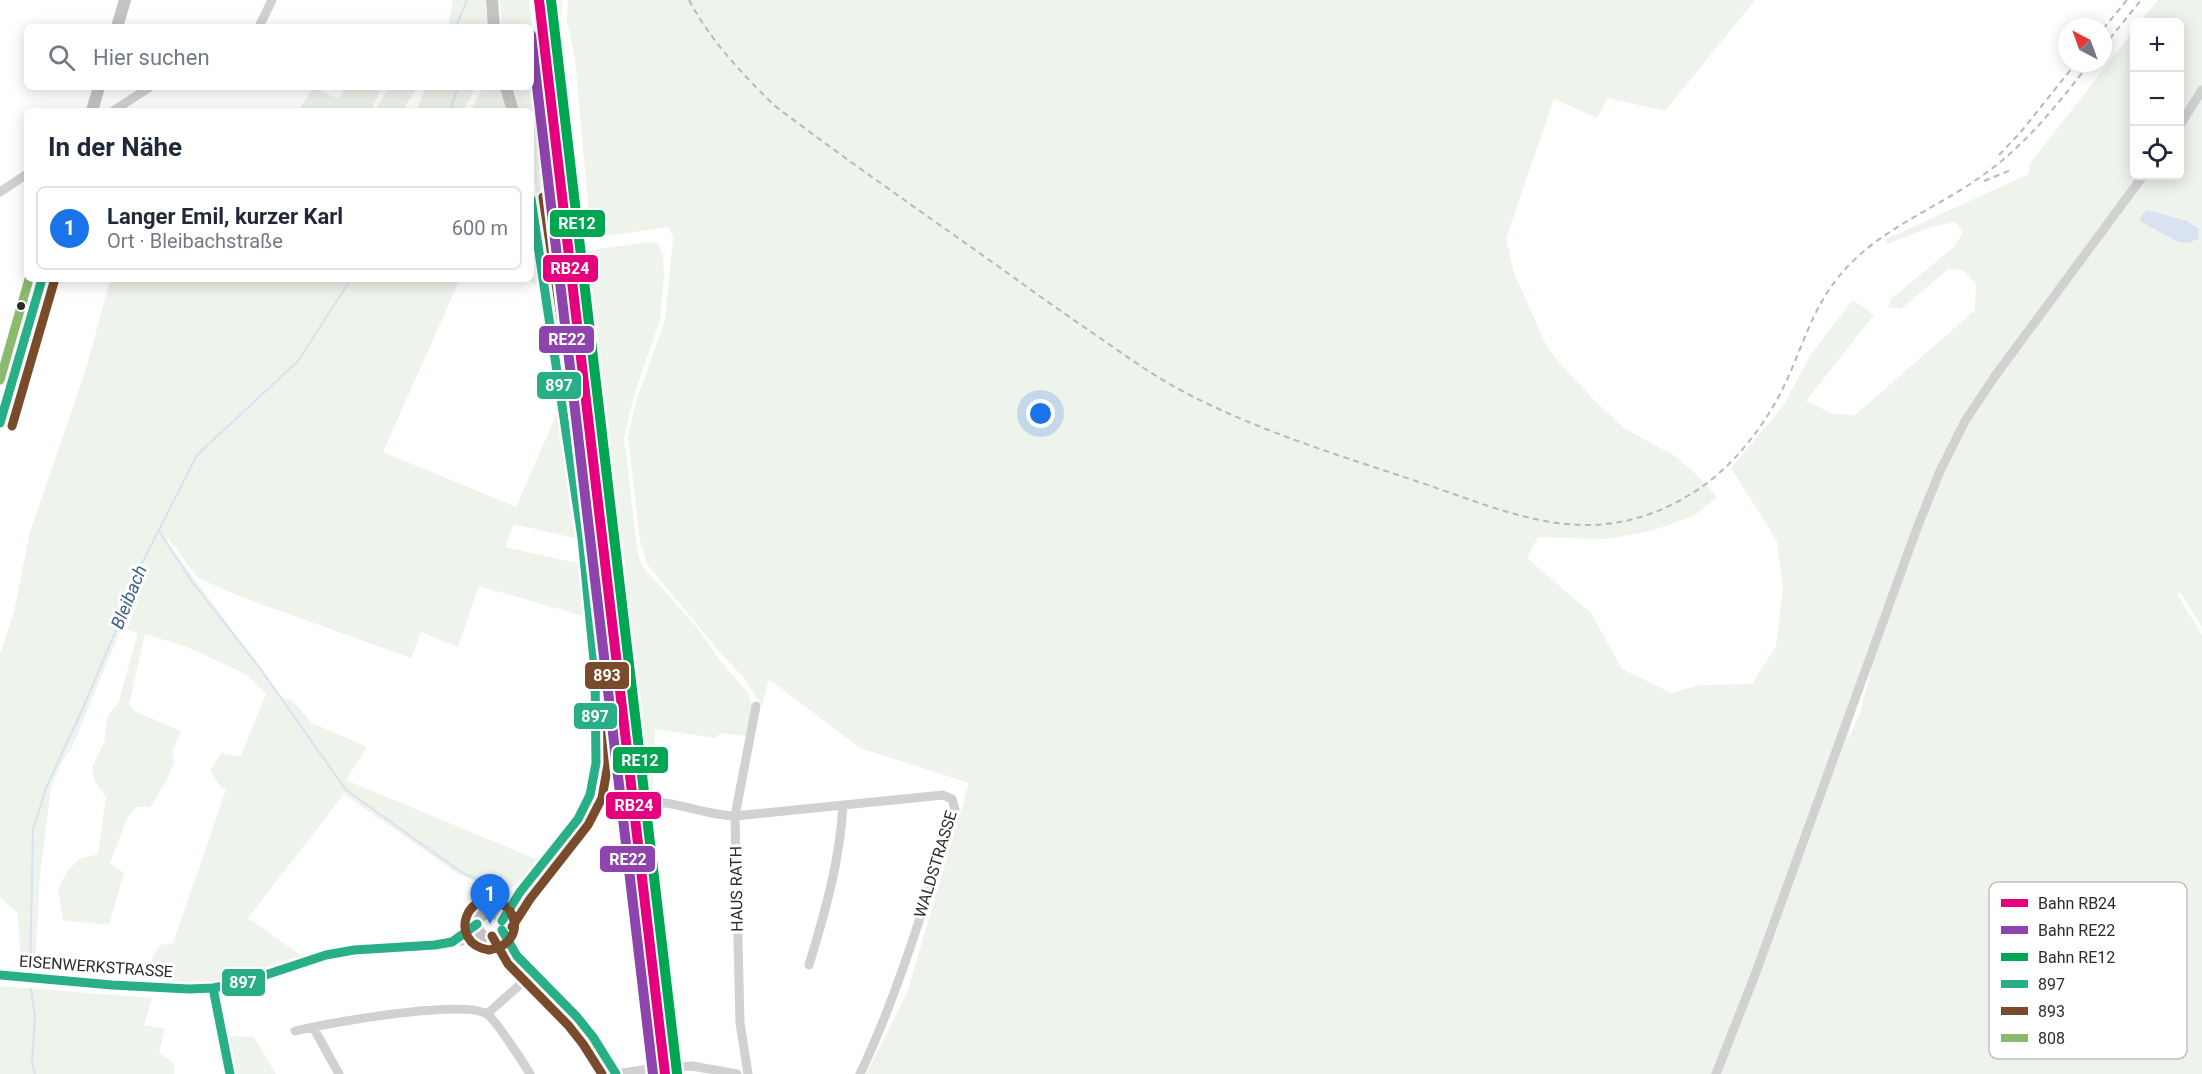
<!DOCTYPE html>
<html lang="de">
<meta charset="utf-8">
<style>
body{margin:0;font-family:Roboto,sans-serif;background:#f6f6f7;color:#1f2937}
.controls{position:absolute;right:18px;top:18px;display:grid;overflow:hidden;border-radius:9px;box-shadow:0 3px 15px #0003}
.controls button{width:54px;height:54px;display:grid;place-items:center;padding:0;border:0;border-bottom:2px solid #e0e1e3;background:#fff;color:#1f2937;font:30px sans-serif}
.compass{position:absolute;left:2058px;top:18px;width:54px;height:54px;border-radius:50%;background:#fff;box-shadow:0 3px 15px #0003;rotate:319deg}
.you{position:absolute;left:1041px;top:414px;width:21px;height:21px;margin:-15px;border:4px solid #fff;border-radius:50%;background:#1a73e8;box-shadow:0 0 0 9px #1a73e833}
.badge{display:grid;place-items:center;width:39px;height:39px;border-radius:50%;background:#1a73e8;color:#fff;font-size:20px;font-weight:700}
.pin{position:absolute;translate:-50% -50px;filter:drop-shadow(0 2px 3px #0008)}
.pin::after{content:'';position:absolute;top:32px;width:21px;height:18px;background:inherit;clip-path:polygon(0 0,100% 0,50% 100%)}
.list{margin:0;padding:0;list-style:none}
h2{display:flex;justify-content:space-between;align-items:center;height:78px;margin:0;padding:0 24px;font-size:26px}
h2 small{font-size:20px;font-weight:400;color:#747a83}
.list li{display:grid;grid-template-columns:39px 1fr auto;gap:18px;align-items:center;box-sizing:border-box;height:84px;margin:0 12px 12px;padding:0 12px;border:2px solid #e0e1e3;border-radius:9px}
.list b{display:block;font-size:22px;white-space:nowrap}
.list p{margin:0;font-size:20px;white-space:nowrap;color:#747a83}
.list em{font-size:20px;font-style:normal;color:#747a83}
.icon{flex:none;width:33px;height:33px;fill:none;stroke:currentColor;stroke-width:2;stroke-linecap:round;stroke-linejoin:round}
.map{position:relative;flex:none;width:2202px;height:1074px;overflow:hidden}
.search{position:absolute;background:#fff;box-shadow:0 3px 15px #0003;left:24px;top:24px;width:510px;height:66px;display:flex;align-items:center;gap:15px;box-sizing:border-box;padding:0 21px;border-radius:9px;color:#747a83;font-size:22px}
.panel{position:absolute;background:#fff;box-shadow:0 3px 15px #0003;left:24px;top:108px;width:510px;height:174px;border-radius:9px}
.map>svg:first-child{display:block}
</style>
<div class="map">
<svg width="2202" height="1074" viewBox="0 0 2202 1074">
<rect width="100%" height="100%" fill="#fff"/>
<path fill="#eef3eb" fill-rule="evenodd" d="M 453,0 L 485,0 L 489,27 L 448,27 Z
M 500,0 L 529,0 L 583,473 L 578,473 L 531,156 L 531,111 L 520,111 L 513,87 L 531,87 L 531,27 L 501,27 Z
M 543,0 L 562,0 L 561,22 L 584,236 L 579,243 L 571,244 Z
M 568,0 L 1755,0 L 1665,111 L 1608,98 L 1597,118 L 1554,99 L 1506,238 L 1514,273 L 1547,347 L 1564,368 L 1594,400 L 1625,429 L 1675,456 L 1697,475 L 1717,497 L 1694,516 L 1651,531 L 1606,539 L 1538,537 L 1527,558 L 1591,613 L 1622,669 L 1671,693 L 1700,685 L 1752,684 L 1776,646 L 1783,588 L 1777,541 L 1731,468 L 1784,405 L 1811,354 L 1853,300 L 1874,315 L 1806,401 L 1833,414 L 1855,415 L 1975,310 L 1976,283 L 1962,270 L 1948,269 L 1901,309 L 1888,307 L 1891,299 L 1955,246 L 1963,233 L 1955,222 L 1931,227 L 1888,244 L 1884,240 L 2029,174 L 2029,165 L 2134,30 L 2134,176 L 2180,176 L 2180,22 L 2140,22 L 2158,0 L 2202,0 L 2202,627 L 2180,592 L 2177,594 L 2202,635 L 2202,1074 L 866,1074 L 907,993 L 969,783 L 860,748 L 769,679 L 762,705 L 743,677 L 722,655 L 647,564 L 640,540 L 628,436 L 637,399 L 665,320 L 673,238 L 669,227 L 591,238 L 575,59 L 567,21 ZM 2147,210 L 2159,231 L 2141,222 ZM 1874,632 L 1880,632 L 1860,714 L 1847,741 Z
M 345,87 L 382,87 L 371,111 L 298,111 L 313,88 L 339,99 Z
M 389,87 L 417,87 L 403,111 L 375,111 Z
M 426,87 L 476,87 L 463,111 L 416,111 Z
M 483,87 L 501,87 L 506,111 L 470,111 Z
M 531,237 L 540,288 L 526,279 L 531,279 Z
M 649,242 L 658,244 L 663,254 L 664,276 L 660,320 L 634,395 L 624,438 L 638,556 L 643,567 L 699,630 L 718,658 L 747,692 L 753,707 L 746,736 L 721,733 L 715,738 L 655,729 L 652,796 L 639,797 L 571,253 Z
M 114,279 L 460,279 L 383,452 L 516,507 L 559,409 L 578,539 L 514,524 L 505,547 L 581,564 L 587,617 L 479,586 L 458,647 L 421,632 L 411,658 L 239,596 L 198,578 L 168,538 L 166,541 L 283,698 L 293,701 L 312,723 L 367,747 L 346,780 L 538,860 L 522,880 L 502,894 L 460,875 L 344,794 L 248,918 L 303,957 L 249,977 L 219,983 L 165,985 L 166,974 L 152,974 L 149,964 L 160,945 L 173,943 L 226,790 L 221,788 L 210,771 L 221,753 L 240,757 L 266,694 L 246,674 L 187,647 L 145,634 L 129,704 L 136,712 L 181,731 L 172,752 L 174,762 L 167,780 L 150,807 L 137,807 L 127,818 L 110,863 L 124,873 L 109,925 L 63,920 L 58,889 L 68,870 L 80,859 L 98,854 L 106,797 L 95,782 L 92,767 L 104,743 L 108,715 L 118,704 L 138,633 L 127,630 L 137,603 L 132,598 L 129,610 L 71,749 L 60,765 L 51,788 L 40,875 L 35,967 L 33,973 L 27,974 L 20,954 L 18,914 L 0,897 L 0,654 L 14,612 L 30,532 L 85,372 L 109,284 Z
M 0,986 L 152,998 L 144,1025 L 165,1029 L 159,1053 L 174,1063 L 174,1074 L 0,1074 Z
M 228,1036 L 254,1037 L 276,1074 L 237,1074 Z"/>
<path fill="#d8e2f0" d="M 2147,210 L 2187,221 L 2199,229 L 2198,239 L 2188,243 L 2179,242 L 2141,222 L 2140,217 Z"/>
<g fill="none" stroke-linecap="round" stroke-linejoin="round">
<path stroke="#d8e2f0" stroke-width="2" d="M 456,27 L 467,0
M 450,111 L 458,87
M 159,531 L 193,583 L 259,667 L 346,790 L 461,872 L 505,892
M 30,971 L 33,830 L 46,788 L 83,708 L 122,616 L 133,581 L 197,455 L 298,361 L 351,279
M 31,989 L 35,1016 L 32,1062 L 35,1074"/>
<path stroke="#d1d1d1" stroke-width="9" d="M 259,27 L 272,0
M 113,111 L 150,87
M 2180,125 L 2202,90
M 0,192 L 27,174
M 657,802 C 683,804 708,815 735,816 L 943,795 L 952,799 L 955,809 C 926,898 900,990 860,1074
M 502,930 L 514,952
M 493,937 C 542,976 585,1020 616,1074
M 809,965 C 825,912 840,861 843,805
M 213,988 L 230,1074
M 487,1014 L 523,982
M 313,1027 L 339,1074
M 295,1031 C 327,1023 462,999 487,1014 C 495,1019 524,1064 530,1074
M 616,1074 L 649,1069 L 692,1066 L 737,1074
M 748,1074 L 740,1023 L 735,816 L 756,706
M 1716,1074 L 1755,975 L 1917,528 L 1940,471 L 1965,421 L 1995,376 L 2143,176"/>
<path stroke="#c4c4c4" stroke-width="12" d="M 492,0 L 494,27
M 117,27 L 125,0
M 506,87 L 513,111
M 92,111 L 99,87
M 0,423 L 42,279
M477 925a13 13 0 1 1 26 0a13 13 0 1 1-26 0Z
M 502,921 L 520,892 L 578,819 L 590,795 L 596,763 L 595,671 L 582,538 L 531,199
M 0,975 L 112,985 L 189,989 L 213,988 L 244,982 L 326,955 L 378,948 L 435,945 L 482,935"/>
<path stroke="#b8b8b8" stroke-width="2" stroke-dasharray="6 4.5" stroke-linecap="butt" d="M 689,0 C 710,40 742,74 775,106 C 849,162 926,215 1002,269 C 1035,293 1069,317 1103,340 C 1130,359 1157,378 1186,393 C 1259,431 1338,455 1416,481 C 1514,514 1593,554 1691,494 C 1732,469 1766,425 1786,382 C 1807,336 1815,298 1853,261 C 1889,226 1935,208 1976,180 C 2024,148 2055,107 2090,63
M 2103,29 L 2127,0
M 2103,47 L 2141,0
M 1999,155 L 2020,133 L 2076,63
M 1984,181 L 2011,170"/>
<defs>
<path id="bus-1" d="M 0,423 L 42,279
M 502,921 L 520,892 L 578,819 L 590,795 L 596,763 L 595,671 L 582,538 L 531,199
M 502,930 L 517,956 L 577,1017 L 593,1037 L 616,1074
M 0,975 L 112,985 L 189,989 L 213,988 L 244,982 L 326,955 L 354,950 L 435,945 L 452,942 L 477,924
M 213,988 L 230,1074"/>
<path id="bus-2" d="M 12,426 L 54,282
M 505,906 C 468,882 445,943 489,950 C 510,947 521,930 510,911
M 512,927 L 530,899 L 588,825 L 602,798 L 608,764 L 607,670 L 594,537 L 543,197
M 492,936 L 508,964 L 568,1025 L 583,1044 L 602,1074"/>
<path id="bus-3" d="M 0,380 L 29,279"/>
</defs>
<use href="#bus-1" stroke="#fff" stroke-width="14"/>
<use href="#bus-2" stroke="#fff" stroke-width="14"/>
<use href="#bus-3" stroke="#fff" stroke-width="14"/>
<use href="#bus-1" stroke="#28af87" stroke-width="9"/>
<use href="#bus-2" stroke="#7a4b2a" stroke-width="9"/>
<use href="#bus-3" stroke="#8bba6f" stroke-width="9"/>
<defs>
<path id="rail-1" d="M 539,0 L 665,1074"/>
<path id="rail-2" d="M 531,35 L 653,1074"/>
<path id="rail-3" d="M 551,0 L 677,1073"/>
</defs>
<use href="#rail-1" stroke="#fff" stroke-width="15"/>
<use href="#rail-2" stroke="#fff" stroke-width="15"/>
<use href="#rail-3" stroke="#fff" stroke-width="15"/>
<use href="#rail-1" stroke="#e5007d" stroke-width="10"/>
<use href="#rail-2" stroke="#8e44ad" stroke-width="10"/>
<use href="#rail-3" stroke="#00a651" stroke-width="10"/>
</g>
<circle fill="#2c2c2c" stroke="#fff" stroke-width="2" cx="21" cy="306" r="5"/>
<g text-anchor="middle" stroke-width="6" stroke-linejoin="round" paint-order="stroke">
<g font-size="16" fill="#2c2c2c" stroke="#fff">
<text transform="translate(935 864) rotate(-73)" y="6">WALDSTRASSE</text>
<text transform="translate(736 889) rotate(-91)" y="6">HAUS RATH</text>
<text transform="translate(96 966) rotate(4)" y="6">EISENWERKSTRASSE</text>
</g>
<g font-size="18" font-style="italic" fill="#3f608a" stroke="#fff">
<text transform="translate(129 597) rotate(-68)" y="6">Bleibach</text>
</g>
</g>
<rect x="1989" y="882" width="198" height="177" rx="9" fill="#fff" stroke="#c0c0c0" stroke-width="1.5"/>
<rect x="2001" y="899" width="27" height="8" fill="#e5007d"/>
<rect x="2001" y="926" width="27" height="8" fill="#8e44ad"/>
<rect x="2001" y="953" width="27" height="8" fill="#00a651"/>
<rect x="2001" y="980" width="27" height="8" fill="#28af87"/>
<rect x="2001" y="1007" width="27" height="8" fill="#7a4b2a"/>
<rect x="2001" y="1034" width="27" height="8" fill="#8bba6f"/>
<g font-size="16" fill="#2c2c2c">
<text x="2038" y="909">Bahn RB24</text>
<text x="2038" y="936">Bahn RE22</text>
<text x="2038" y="963">Bahn RE12</text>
<text x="2038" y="990">897</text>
<text x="2038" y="1017">893</text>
<text x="2038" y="1044">808</text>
</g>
<g stroke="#fff" stroke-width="2">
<rect x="549" y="209" width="57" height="29" rx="6" fill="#00a651"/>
<rect x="542" y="254" width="57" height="29" rx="6" fill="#e5007d"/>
<rect x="538" y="325" width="57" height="29" rx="6" fill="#8e44ad"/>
<rect x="536" y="371" width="46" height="29" rx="6" fill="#28af87"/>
<rect x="584" y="661" width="46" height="29" rx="6" fill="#7a4b2a"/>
<rect x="573" y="702" width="45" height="28" rx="6" fill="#28af87"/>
<rect x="612" y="746" width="57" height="28" rx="6" fill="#00a651"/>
<rect x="605" y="791" width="57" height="29" rx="6" fill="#e5007d"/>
<rect x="599" y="845" width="57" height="28" rx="6" fill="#8e44ad"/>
<rect x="221" y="968" width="45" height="29" rx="6" fill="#28af87"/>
</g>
<g font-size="16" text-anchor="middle" font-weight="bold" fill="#fff">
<text x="577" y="229">RE12</text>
<text x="570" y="274">RB24</text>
<text x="567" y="345">RE22</text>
<text x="559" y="391">897</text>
<text x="607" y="681">893</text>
<text x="595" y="722">897</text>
<text x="640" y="766">RE12</text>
<text x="634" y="811">RB24</text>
<text x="628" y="865">RE22</text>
<text x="243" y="988">897</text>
</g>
</svg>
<div class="controls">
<button>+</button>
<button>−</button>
<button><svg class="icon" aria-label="locate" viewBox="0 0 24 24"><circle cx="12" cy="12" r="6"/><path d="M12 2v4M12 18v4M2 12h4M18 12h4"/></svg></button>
</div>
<svg class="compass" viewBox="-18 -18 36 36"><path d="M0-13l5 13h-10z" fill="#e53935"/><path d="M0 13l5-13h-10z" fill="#747a83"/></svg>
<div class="you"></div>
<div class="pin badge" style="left:490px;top:924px">1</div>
<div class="search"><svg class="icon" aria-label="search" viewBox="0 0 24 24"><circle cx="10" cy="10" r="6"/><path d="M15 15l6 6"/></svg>Hier suchen</div>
<section class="panel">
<h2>In der Nähe<small></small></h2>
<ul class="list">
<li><span class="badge">1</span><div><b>Langer Emil, kurzer Karl</b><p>Ort · Bleibachstraße</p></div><em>600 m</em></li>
</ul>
</section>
</div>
